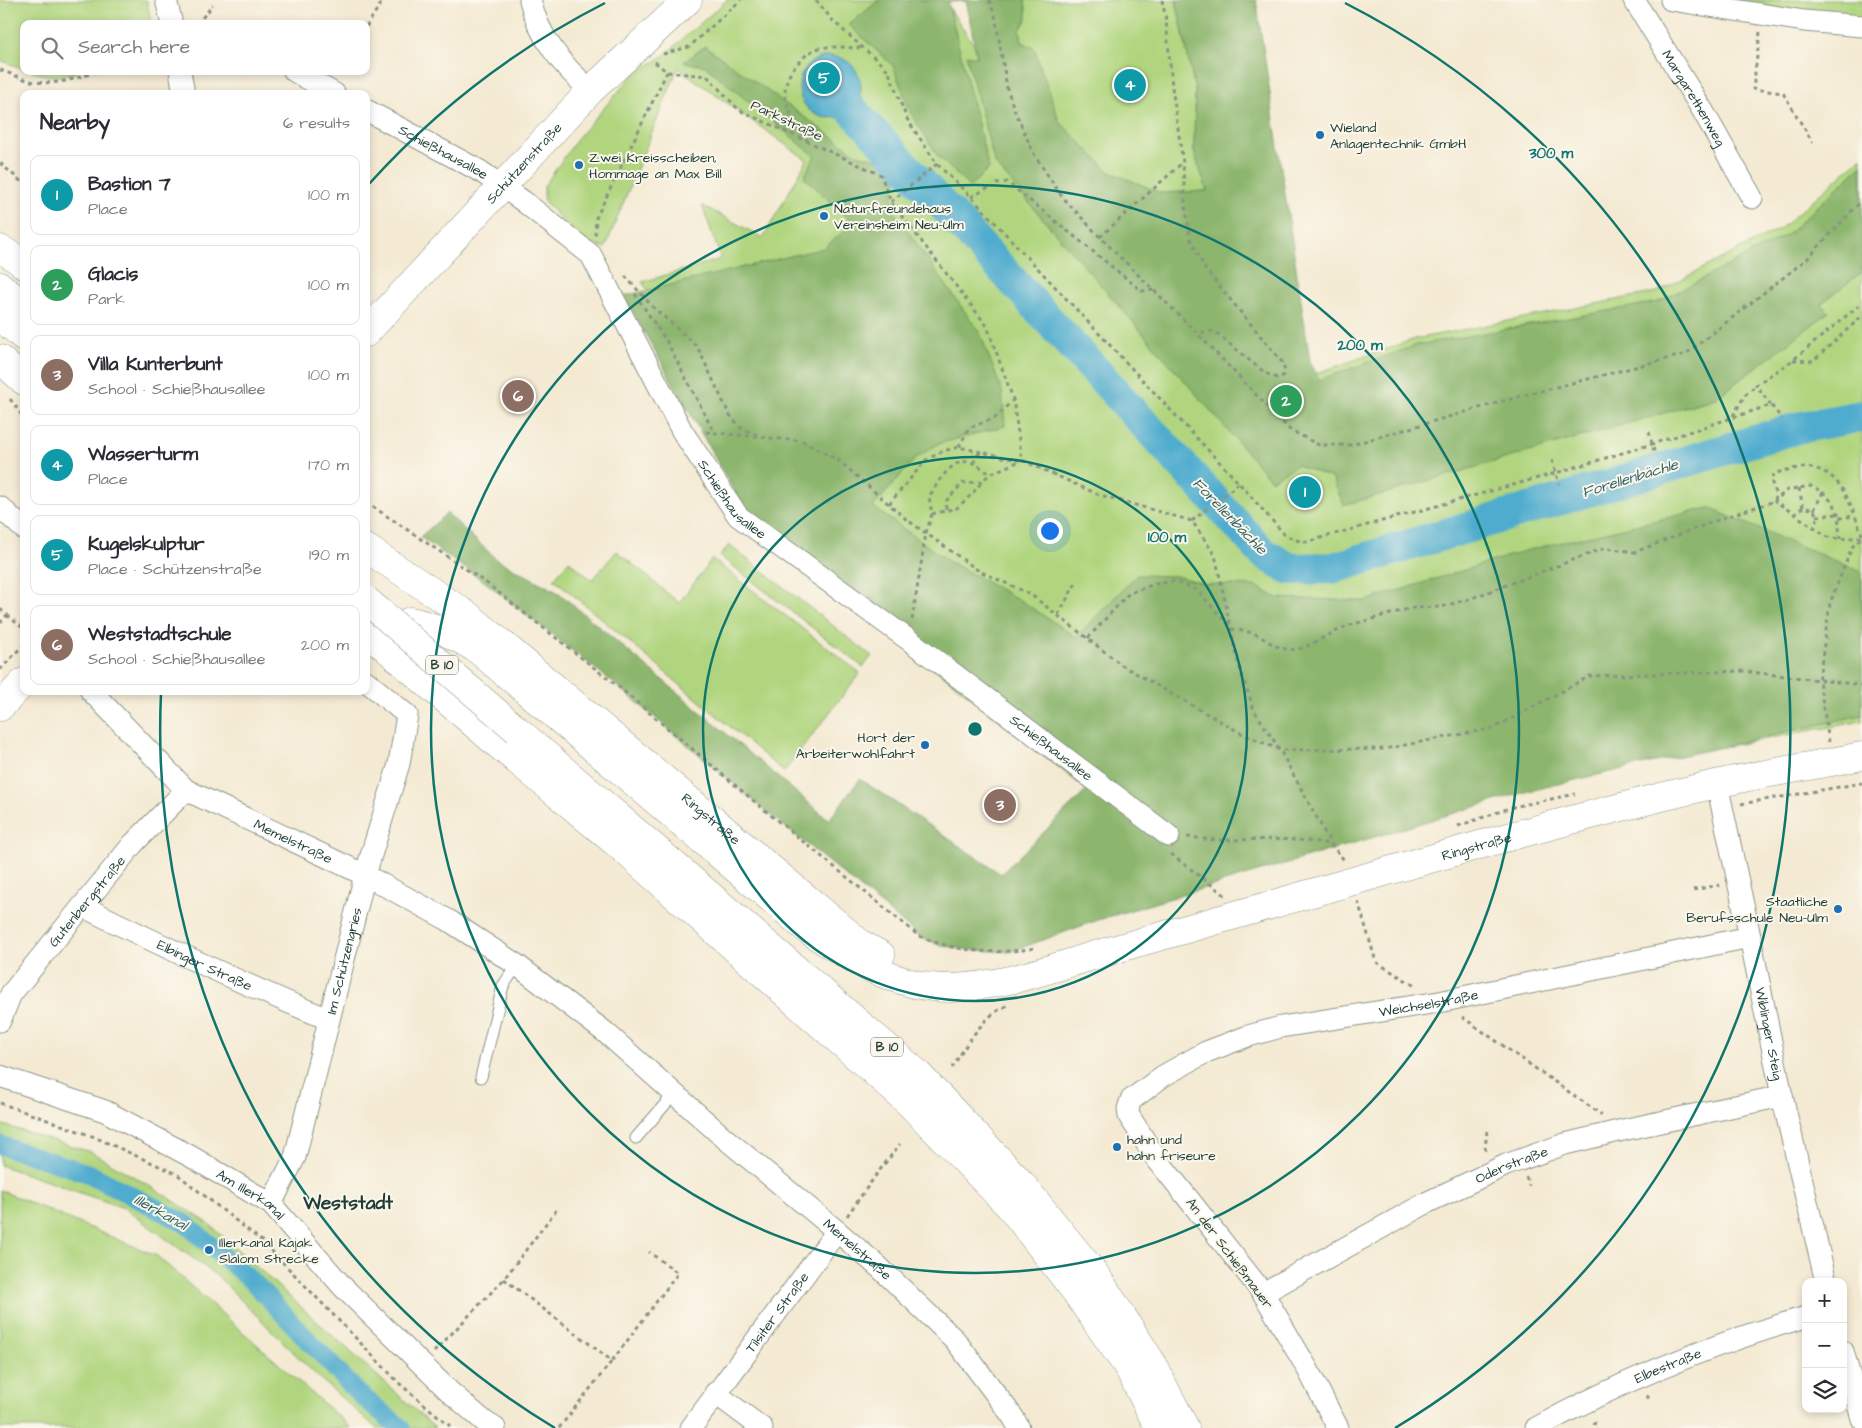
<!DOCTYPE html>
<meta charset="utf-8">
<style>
body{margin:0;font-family:"Architects Daughter",sans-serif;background:#f2f2f3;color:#2b2b33}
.controls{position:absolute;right:15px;bottom:15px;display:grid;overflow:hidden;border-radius:10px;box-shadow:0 2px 8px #0003}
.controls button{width:45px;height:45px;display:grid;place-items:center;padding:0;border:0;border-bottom:1px solid #e1e1e2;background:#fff;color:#2b2b33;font:25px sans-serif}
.you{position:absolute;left:1049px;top:530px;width:18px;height:18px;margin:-12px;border:4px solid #fff;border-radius:50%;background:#1a73e8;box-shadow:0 0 0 8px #1a73e833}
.badge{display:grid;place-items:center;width:32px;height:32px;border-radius:50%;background:#1f6fb2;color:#fff;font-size:16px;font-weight:700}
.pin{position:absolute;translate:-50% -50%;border:2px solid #fff;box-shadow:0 1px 5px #0006}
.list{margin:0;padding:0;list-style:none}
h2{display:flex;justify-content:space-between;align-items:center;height:65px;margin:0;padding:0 20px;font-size:21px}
h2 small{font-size:16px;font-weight:400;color:#7c7c81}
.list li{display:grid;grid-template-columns:32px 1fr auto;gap:15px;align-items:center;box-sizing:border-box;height:80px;margin:0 10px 10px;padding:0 10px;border:1px solid #e1e1e2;border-radius:10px}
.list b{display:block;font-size:19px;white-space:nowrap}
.list p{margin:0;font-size:16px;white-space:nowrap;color:#7c7c81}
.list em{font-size:16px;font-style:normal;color:#7c7c81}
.icon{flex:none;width:28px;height:28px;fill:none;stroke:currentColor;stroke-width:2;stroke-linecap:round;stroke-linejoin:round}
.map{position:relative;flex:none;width:1862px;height:1428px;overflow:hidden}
.search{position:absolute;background:#fff;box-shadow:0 2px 8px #0003;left:20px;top:20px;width:350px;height:55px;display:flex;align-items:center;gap:12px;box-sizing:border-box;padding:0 18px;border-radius:10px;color:#7c7c81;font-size:19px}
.panel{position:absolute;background:#fff;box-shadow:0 2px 8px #0003;left:20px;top:90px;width:350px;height:605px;border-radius:10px}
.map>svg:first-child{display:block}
</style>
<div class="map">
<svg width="1862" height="1428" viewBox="0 0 1862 1428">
<rect width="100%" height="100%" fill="#fbf7ec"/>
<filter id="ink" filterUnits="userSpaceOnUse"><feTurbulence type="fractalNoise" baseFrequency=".02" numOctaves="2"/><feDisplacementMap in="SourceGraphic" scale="10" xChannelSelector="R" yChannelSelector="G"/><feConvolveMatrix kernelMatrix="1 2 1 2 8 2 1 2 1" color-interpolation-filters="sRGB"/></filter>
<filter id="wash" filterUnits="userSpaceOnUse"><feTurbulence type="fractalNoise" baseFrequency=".0096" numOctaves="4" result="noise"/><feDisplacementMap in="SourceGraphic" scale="20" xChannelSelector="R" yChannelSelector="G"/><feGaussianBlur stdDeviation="1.12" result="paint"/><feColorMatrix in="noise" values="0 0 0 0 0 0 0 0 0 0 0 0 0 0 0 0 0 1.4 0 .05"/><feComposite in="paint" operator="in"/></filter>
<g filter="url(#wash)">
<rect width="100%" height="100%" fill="#f4ead3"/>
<path fill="#b0d57e" stroke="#688959" d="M 0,0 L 147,0 L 151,24 L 24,24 L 24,69 L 0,60 Z
M 727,0 L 944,0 L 1013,103 L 1250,356 L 1317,373 L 1415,339 L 1657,292 L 1781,228 L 1862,157 L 1862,721 L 1537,782 L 949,641 L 675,327 L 642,282 L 721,259 L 702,205 L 763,238 L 807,160 L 678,68 L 605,248 L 580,240 L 544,201 L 544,186 L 580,135 L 633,75 L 662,57 Z
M 1025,0 L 1176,0 L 1195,90 L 1194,151 L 1207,191 L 1161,193 L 1110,172 L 1059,121 L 1034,48 L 1022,42 L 1020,30 L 1027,18 Z
M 1712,0 L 1862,0 L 1862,20 Z
M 31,71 L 79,71 C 62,78 47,77 31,71 Z
M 729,545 L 872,656 L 863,667 L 720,556 Z
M 617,551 L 679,603 L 712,559 L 860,673 L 784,772 L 554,579 L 569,561 L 592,580 Z
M 0,1124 L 91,1152 L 155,1189 L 208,1223 L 435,1428 L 376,1428 L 317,1376 L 217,1276 L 124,1208 L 0,1165 Z
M 0,1190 L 157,1256 L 351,1428 L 0,1428 Z"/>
<path fill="#8cb66d" stroke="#567a50" d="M 879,0 L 1025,0 L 1027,18 L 1020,30 L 1022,42 L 1034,48 L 1059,121 L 1110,172 L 1161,193 L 1207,191 L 1194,151 L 1195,90 L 1176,0 L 1256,0 L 1310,361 L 1319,380 L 1417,345 L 1658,302 L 1788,234 L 1862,165 L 1862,272 L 1821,304 L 1829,312 L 1716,398 L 1344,505 L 1332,478 L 1297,465 L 1271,480 L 995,164 L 966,55 L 977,57 L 966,1 L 948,2 L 989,169 L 969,187 L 938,156 L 912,116 L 893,66 L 849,25 Z
M 705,46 L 856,154 L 898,164 L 892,209 L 980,333 L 1002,391 L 1005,426 L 938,444 L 916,458 L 873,507 L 950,562 L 1023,602 L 1076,637 L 1137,575 L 1176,576 L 1206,584 L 1256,586 L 1277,598 L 1365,601 L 1528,550 L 1709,508 L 1862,572 L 1862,715 L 1562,783 L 1518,794 L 1098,920 L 1010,952 L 971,950 L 939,945 L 919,936 L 767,812 L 620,688 L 485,582 L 420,537 L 447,513 L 496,559 L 559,593 L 829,820 L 860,779 L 1001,874 L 1087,790 L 932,666 L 744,509 L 624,296 L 824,248 L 854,223 L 804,177 L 815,156 L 705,66 L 684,62 Z"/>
<path fill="#50acce" stroke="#387481" d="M799 87a31 31 0 1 1 62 0a31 31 0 1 1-62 0Z"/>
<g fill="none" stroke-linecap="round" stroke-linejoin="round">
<path stroke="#50acce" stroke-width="19" d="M 0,1145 L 90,1174 L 186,1224 L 255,1284 L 359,1394 L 401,1428"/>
<path stroke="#50acce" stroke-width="32" d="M 852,110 L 952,215 L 1263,553 L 1290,569 L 1333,568 L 1797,428 L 1862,416"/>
</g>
</g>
<g filter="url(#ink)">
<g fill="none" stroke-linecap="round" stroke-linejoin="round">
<defs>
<path id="service" d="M 481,1077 L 503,986 L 517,965
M 636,1138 L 674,1094"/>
<g id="minor">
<path d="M 166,0 L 172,24"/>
<path d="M 530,0 C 538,35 563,68 591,90"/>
<path id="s1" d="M 1634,0 L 1703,111 L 1752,198"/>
<path d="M 1671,0 L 1804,21 L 1862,26"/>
<path d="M 180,71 L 184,94"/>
<path d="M 294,71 L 335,94"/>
<path id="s2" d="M 366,110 L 480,171 L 523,201 L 591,255 L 682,431 L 738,516 L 909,640 L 1169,836"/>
<path d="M 0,507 L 24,529"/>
<path id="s3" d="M 91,691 L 186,790 L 365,875 L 448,920 L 517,965 L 605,1032 L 722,1136 L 837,1231 L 880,1268 L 955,1340 L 1013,1417 L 1019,1428"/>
<path id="s4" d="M 1717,784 L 1750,937 L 1782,1096 L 1826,1282"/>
<path id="s5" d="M 84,907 C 164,947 245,985 328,1019"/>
<path id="s6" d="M 0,1021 L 11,994 L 133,844 L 186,790"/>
<path id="s7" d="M 0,1076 L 105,1111 L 190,1156 L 271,1204 L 342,1286 L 450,1392 L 485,1422 L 495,1428"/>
<path id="s8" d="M 271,1204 L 295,1157 L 365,875 L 399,764 L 407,715 L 366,681"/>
<path id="s9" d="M 1263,1293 L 1428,1202 L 1506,1165 L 1565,1144 L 1623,1130 L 1782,1096"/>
<path d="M 1843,1351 L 1862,1419"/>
<path d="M 715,1393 L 762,1428"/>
<path id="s10" d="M 691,1428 L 837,1231"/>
<path id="s11" d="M 1338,1428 L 1307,1368 L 1263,1293 L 1156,1158 L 1129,1116 L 1128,1109 L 1131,1100 L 1163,1076 L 1206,1052 L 1248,1036 L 1281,1027 L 1439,1002 L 1750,937"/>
<path id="s12" d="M 1536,1428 C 1621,1381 1712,1344 1806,1317"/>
</g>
<g id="tertiary">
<path id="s13" d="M 366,333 L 591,90 L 688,0"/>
</g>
<g id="secondary">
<path id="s14" d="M 366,548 L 470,617 L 861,944 L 881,955"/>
<path id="s15" d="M 410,621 C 436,626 456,636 478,650 L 808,930 C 851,959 896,988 949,988 C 1002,987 1049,969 1099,954 C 1150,939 1201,925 1253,910 C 1406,866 1560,820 1716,784 C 1764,773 1813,766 1862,756"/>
<path d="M 0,707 L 24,682"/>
</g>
<path id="trunk" d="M 0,249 L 14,257 L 24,265
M 0,286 L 24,306
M 0,317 L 24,337
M 0,359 L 24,381
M 366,631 L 502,748 L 615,842 L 908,1102 L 1011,1208 L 1075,1291 L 1129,1369 L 1159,1428
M 517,730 L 917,1073 L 1021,1183 L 1097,1277 L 1149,1358 L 1185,1428"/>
</defs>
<use href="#service" stroke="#8a9484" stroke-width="13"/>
<use href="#minor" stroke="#8a9484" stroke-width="23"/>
<use href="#tertiary" stroke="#8a9484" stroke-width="29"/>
<use href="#secondary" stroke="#8a9484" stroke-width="29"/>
<use href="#trunk" stroke="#8a9484" stroke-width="29"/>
<path stroke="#8a9484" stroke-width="3" stroke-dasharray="4 4" stroke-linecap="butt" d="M 816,0 L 833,21 L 888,70 L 907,119 L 937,164 L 971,197 L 1239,483 L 1285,535 L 1296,540 L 1306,542 L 1556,473 L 1652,444 L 1771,405 L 1782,419
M 989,0 L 995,15 L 1007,88 L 1014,109 L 1034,154 L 1062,197 L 1100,237 L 1197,333 L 1290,430 L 1319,445 L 1351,445 L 1521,396 L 1686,354 L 1807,259 L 1862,200
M 1162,0 L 1166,19 L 1172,87 L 1183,163 L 1185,204 L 1190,238 L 1205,269 L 1282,362 L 1285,371 L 1283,376 L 1277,378 L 1265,373 L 1214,331 L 1198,333
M 197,24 L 213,5
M 366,27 L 383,0
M 1760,32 L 1753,89 L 1783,93 L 1813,143
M 663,54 L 689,47 L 741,0
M 655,62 L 667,72 L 707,76 L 739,110 L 881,175 L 891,202 L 987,326 L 1013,399 L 1022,460 L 1097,494 L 1192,521 L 1215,555 L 1239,666 L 1254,710 L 1280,750 L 1331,844 L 1344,860
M 0,70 C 10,73 20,78 30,81 C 54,86 76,79 98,71
M 808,142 C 793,117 774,97 793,69 C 798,62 808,52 816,49 C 827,45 850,48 862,48
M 0,163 L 24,184
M 996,184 L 1007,182 L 1142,291 L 1154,290
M 971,197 L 990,187
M 891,202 L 937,164
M 595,235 L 596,218 L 667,72
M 1100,237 L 1182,163
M 625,276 L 654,308 L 697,346 L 729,414 L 742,429 L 757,435
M 635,294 L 667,342 L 714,432
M 1793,360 L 1813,361 L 1862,316
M 10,399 L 24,418
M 1771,405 L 1756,385 L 1793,360 L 1862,303
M 1733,416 L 1745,395 L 1756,385
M 706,432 L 802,441 L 838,460 L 906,519 L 979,571 L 1030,594 L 1123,666 L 1241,733 L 1280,750 L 1384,749 L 1494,728 L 1590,676 L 1742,671 L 1862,685
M 1649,432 L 1655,455
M 959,447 L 969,428 L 995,418 L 1013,400
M 1552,460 L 1559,484
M 973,463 L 980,452
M 1799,488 L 1803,507
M 366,502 L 485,582 L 620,688 L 767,812 L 919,936 C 956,952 996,955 1035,948
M 889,504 L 926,460 L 943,451 L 959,447 L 1007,458 L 1021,460
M 946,509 L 946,501 L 963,483 L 981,482 L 990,474
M 1814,510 L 1823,492
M 932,514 L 957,508 L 972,494 L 981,483
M 1794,515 L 1803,507 L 1814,510 C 1817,516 1818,521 1814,527
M 1817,516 L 1838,514
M 1839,518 L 1855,516
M 1192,521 L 1239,483
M 1840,539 L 1838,514 L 1834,504 L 1823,492 L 1811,486 L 1787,490 L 1775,501 L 1828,537 L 1840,539 L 1861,537
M 0,609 L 7,615 L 0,623
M 7,615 L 24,629
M 1058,615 L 1076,583
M 912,620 L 926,533 L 932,514 L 929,497 C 938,483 952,455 973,463 C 979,465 985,471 990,474 L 1022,460
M 1088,638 L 1129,593 L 1155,584 L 1175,581 L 1197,590 L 1232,629 L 1254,633 L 1276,646 L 1289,650 L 1303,648 L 1347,626 L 1412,608 L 1441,607 L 1472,598 L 1605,548 L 1635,552 L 1728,516 L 1775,501 L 1776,496 L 1771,480 L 1774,474 C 1833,453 1845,487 1862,535
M 0,670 L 24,644
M 1829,742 L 1819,680 L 1830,603 L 1852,547 L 1862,538
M 1741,804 L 1862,783
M 1458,826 L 1513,807 L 1575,794
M 1187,837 C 1198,838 1210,840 1222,840 C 1258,840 1294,837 1330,844
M 1171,854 L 1226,896
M 1693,890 L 1720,885
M 1358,901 L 1376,962 L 1415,986
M 1462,1017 L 1602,1115
M 952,1068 C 965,1047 984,1013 1009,1005
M 0,1103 L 92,1136 L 177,1174 L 263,1242 L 400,1384 L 450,1426
M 1487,1131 L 1485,1149 L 1487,1153
M 1526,1177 L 1529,1186
M 847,1216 L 876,1175 L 900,1144
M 504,1279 L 612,1361 L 678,1273 L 649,1252
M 434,1352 L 504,1279 L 557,1209
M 1647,1395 L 1650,1402
M 1594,1425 L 1596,1418
M 559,1428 L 612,1361"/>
<use href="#service" stroke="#fff" stroke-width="11"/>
<use href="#minor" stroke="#fff" stroke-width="21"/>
<use href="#tertiary" stroke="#fff" stroke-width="28"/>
<use href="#secondary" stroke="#fff" stroke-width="28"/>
<use href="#trunk" stroke="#fff" stroke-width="28"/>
<defs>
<path id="trunk-bridge" d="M 366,600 L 517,730"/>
</defs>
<use href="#trunk-bridge" stroke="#8a9484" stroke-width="29" stroke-linecap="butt"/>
<use href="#trunk-bridge" stroke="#fff" stroke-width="28"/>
</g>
</g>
<g fill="none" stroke="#0f766e" stroke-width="2.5">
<circle cx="975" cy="729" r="272"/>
<circle cx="975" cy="729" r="544"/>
<path d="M555 1428A815 815 0 0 1 161 693M369 184A815 815 0 0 1 605 3M1345 3A815 815 0 0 1 1395 1428"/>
</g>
<g fill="#1f6fb2" stroke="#fbf7ec" stroke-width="2">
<circle cx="1320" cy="135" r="5"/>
<circle cx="579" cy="165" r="5"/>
<circle cx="824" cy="216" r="5"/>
<circle cx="925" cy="745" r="5"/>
<circle cx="1838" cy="909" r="5"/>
<circle cx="1117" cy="1147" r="5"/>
<circle cx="209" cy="1250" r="5"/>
</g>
<g text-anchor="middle" stroke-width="4" stroke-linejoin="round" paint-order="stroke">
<g fill="#fbf7ec" stroke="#61756b" stroke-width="1">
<rect x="426" y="655.5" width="32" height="19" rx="4"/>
<rect x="871" y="1037.5" width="32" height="19" rx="4"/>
</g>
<g font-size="12" font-weight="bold" fill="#1f3d34">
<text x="442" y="669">B 10</text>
<text x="887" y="1051">B 10</text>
</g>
<g font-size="14" fill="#1f3d34" stroke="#fbf7ec">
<text dy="5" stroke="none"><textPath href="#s1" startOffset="115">Margarethenweg</textPath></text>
<text transform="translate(787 120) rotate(25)" y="5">Parkstraße</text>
<text dy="5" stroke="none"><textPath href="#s2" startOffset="88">Schießhausallee</textPath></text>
<text dy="5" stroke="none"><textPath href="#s13" startOffset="232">Schützenstraße</textPath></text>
<text dy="5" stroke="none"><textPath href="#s2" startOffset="552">Schießhausallee</textPath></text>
<text dy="5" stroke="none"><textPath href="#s2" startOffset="958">Schießhausallee</textPath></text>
<text dy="5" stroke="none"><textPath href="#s14" startOffset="439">Ringstraße</textPath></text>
<text dy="5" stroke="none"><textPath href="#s3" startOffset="256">Memelstraße</textPath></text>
<text dy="5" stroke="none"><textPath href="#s15" startOffset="1209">Ringstraße</textPath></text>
<text dy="5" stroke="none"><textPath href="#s6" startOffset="149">Gutenbergstraße</textPath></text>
<text dy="5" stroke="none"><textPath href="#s8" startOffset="255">Im Schützengries</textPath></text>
<text dy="5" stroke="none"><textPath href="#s5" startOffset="134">Elbinger Straße</textPath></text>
<text dy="5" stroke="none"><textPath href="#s11" startOffset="711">Weichselstraße</textPath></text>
<text dy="5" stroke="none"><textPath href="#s4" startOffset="255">Wiblinger Steig</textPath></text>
<text dy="5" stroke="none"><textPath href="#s9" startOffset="280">Oderstraße</textPath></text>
<text dy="5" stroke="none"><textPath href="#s7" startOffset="279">Am Illerkanal</textPath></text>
<text dy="5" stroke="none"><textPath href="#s3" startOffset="956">Memelstraße</textPath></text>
<text transform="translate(1230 1253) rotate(53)" y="5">An der Schießmauer</text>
<text dy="5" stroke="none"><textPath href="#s10" startOffset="144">Tilsiter Straße</textPath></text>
<text dy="5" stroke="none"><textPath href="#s12" startOffset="146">Elbestraße</textPath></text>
</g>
<g font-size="14" fill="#1f3d34" stroke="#fbf7ec" text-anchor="start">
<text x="1330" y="132">Wieland<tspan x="1330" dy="16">Anlagentechnik GmbH</tspan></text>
<text x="589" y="162">Zwei Kreisscheiben,<tspan x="589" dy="16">Hommage an Max Bill</tspan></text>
<text x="834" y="213">Naturfreundehaus<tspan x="834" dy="16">Vereinsheim Neu-Ulm</tspan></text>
<text x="915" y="742" text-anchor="end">Hort der<tspan x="915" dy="16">Arbeiterwohlfahrt</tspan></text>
<text x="1828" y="906" text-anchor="end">Staatliche<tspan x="1828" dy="16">Berufsschule Neu-Ulm</tspan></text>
<text x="1127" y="1144">hahn und<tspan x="1127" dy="16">hahn friseure</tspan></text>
<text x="219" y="1247">Illerkanal Kajak<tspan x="219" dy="16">Slalom Strecke</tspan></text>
</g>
<g font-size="15" font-style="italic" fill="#2e5e62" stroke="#fbf7ec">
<text transform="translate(1630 478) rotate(-17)" y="5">Forellenbächle</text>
<text transform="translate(1230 516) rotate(46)" y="5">Forellenbächle</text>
<text transform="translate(161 1212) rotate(29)" y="5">Illerkanal</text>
</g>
<g font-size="19" font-weight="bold" fill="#1f3d34" stroke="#fbf7ec">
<text x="348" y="1209">Weststadt</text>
</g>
</g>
<circle cx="975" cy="729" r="8" fill="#0f766e" stroke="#fbf7ec" stroke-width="2.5"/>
<g font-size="15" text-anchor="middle" font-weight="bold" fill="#0f766e" stroke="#fbf7ec" stroke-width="4" stroke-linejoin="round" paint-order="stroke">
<text x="1551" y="158">300 m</text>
<text x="1360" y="350">200 m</text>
<text x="1167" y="542">100 m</text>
</g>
</svg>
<div class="controls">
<button>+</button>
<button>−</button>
<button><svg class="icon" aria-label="layers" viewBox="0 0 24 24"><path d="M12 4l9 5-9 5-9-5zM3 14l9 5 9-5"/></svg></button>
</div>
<div class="you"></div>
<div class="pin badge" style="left:1305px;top:492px;background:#0f9aa8">1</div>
<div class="pin badge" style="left:1286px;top:401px;background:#2e9e5b">2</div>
<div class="pin badge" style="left:1000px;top:805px;background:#8d6e63">3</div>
<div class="pin badge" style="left:1130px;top:85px;background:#0f9aa8">4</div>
<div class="pin badge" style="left:824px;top:78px;background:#0f9aa8">5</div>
<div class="pin badge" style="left:518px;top:396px;background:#8d6e63">6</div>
<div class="search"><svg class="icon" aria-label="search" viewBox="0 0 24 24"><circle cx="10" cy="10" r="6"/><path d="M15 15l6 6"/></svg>Search here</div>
<section class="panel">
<h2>Nearby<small>6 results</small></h2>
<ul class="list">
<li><span class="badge" style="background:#0f9aa8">1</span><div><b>Bastion 7</b><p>Place</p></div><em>100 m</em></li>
<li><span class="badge" style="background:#2e9e5b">2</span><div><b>Glacis</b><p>Park</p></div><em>100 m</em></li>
<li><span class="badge" style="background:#8d6e63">3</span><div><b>Villa Kunterbunt</b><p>School · Schießhausallee</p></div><em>100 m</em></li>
<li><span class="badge" style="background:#0f9aa8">4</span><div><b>Wasserturm</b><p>Place</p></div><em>170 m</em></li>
<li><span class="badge" style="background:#0f9aa8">5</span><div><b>Kugelskulptur</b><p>Place · Schützenstraße</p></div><em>190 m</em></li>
<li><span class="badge" style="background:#8d6e63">6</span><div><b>Weststadtschule</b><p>School · Schießhausallee</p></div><em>200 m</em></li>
</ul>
</section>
</div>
